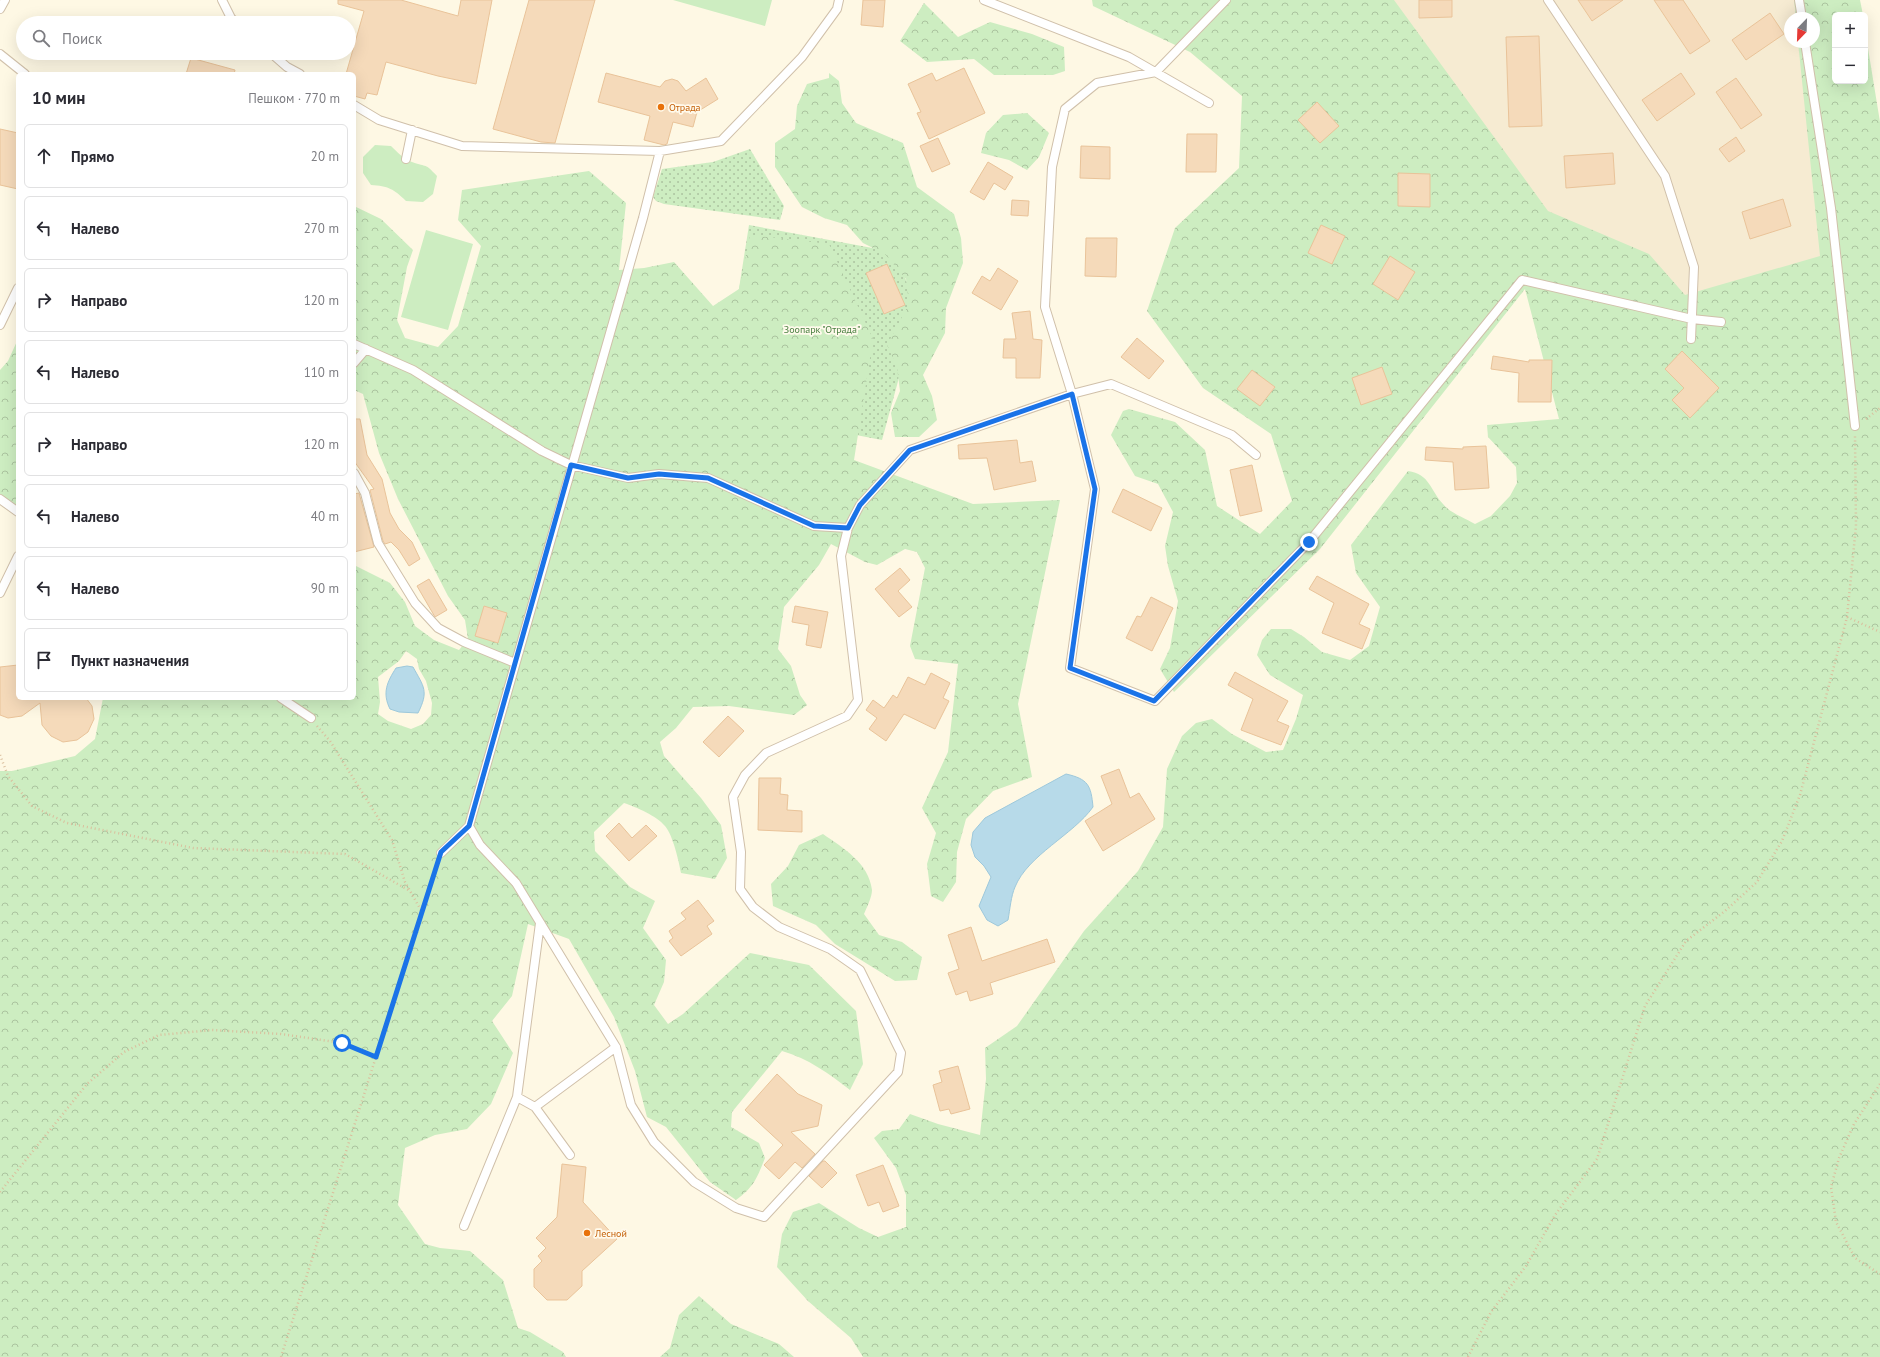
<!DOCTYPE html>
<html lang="ru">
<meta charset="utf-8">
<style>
body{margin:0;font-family:"PT Sans",sans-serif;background:#f2f2f3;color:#2b2b33}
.controls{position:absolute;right:12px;top:12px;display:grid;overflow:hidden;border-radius:6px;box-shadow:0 4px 16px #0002}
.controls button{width:36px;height:36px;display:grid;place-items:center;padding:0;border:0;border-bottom:1px solid #e1e1e2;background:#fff;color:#2b2b33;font:20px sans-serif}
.compass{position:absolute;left:1784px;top:12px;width:36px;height:36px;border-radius:50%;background:#fff;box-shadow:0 4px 16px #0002;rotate:203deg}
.stop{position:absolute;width:12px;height:12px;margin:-9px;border:3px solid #1a73e8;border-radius:50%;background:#fff}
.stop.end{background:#1a73e8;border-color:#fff;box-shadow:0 1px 4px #0008}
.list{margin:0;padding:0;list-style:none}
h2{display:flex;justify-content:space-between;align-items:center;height:52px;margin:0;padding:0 16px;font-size:17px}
h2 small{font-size:13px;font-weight:400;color:#7c7c81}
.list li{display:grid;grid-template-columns:26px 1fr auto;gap:12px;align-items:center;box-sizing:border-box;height:64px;margin:0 8px 8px;padding:0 8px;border:1px solid #e1e1e2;border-radius:6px}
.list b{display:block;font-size:15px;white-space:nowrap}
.list em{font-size:13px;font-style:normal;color:#7c7c81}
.icon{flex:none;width:22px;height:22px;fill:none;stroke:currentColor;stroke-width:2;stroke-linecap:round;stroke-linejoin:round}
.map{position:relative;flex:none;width:1880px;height:1357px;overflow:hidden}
.search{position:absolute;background:#fff;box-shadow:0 4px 16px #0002;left:16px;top:16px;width:340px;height:44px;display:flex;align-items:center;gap:10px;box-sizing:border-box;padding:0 14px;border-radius:22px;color:#7c7c81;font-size:15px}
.panel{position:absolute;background:#fff;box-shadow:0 4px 16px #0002;left:16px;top:72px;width:340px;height:628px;border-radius:6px}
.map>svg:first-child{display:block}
</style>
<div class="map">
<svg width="1880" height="1357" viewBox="0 0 1880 1357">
<defs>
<pattern id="grass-dots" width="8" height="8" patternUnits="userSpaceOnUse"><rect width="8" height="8" fill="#cdedc1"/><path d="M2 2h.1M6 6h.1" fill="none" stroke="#abc39f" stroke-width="1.8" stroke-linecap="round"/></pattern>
<pattern id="forest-crowns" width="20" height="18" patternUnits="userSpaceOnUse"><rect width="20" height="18" fill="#cdedc1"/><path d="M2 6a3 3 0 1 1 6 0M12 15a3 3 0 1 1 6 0" fill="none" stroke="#abc39f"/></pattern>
</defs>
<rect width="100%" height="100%" fill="#fef8e4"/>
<path fill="#f6ebd2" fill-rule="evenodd" d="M 1379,0 L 1816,0 L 1852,256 L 1676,302 L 1543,225 ZM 1790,18 L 1814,18 L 1814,42 L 1790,42 Z"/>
<path fill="url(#grass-dots)" d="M 750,149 L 784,206 L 780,220 L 664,204 L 656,201 L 653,197 L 662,169 L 713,162 Z
M 749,225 L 894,252 L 918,308 L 882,440 L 720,409 Z"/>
<path fill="url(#forest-crowns)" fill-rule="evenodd" d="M 1092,0 L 1394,0 L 1548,211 L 1649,254 L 1685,295 L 1820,256 L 1798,42 L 1814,42 L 1814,18 L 1796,18 L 1794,0 L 1860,0 L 1863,15 L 1835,15 L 1835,81 L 1865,81 L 1865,30 L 1880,122 L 1880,1357 L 863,1357 L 851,1338 L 808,1301 L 777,1267 L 782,1234 L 793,1212 L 819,1203 L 859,1228 L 878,1237 L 906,1227 L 906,1195 L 896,1168 L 874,1138 L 882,1131 L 899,1129 L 910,1114 L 938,1124 L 980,1135 L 986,1079 L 985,1048 L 1017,1026 L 1084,931 L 1138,871 L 1163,827 L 1167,769 L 1182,736 L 1196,723 L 1212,719 L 1232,734 L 1266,752 L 1283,750 L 1296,719 L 1303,695 L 1270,675 L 1257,655 L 1262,640 L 1271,629 L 1291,629 L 1304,637 L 1322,652 L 1350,660 L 1369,646 L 1380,607 L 1356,573 L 1351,545 L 1408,471 C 1430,474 1430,490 1443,504 C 1450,513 1465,518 1475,524 L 1491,516 L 1510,496 L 1517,483 L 1516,467 L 1488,437 L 1487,425 L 1559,419 L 1525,289 L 1320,549 L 1174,692 L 1160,669 L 1170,648 L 1178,601 L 1168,566 L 1165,546 L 1173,512 L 1158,484 L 1135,476 L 1111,435 L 1123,411 L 1129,409 L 1175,422 L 1205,450 L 1217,506 L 1260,534 L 1292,501 L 1271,434 L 1203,388 L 1147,311 L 1175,228 L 1239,168 L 1242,96 L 1190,52 L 1093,6 Z
M 924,3 L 958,37 L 990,22 L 1032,34 L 1064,47 L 1065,71 L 1053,75 L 994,75 L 974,59 L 927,62 L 900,41 Z
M 829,73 L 839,81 L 842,103 L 856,123 L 903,143 L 917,187 L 954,214 L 961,238 L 963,263 L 946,308 L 945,333 L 923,375 L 932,396 L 937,420 L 919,437 L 895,437 L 891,413 L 900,391 L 897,367 L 887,345 L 909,304 L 906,279 L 885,254 L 863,243 L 847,225 L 824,218 L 802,207 L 775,167 L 775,143 L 795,129 L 797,106 L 807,84 L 829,78 Z
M 1027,113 L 1049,133 L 1039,157 L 1027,170 L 1009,160 L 981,153 L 986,133 L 1003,115 Z
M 589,171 L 626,203 L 619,270 L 644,268 L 674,262 L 713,306 L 739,289 L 750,235 L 829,244 L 873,339 L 854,460 L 973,504 L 1060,500 L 1018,704 L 1032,777 L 993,791 L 966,819 L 957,852 L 956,882 L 943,902 L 931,896 L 927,864 L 936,833 L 922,808 L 948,752 L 958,664 L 915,659 L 910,646 L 925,568 L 917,552 L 905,549 L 877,565 L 865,562 L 831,544 L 819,565 L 784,607 L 778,649 L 791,666 L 800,695 L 807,705 L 794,715 L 729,706 L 693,707 L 676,728 L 660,742 L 664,756 L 701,798 L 721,825 L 727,858 L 715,879 L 681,873 C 679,862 673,835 665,826 C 657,816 636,807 624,803 L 594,832 L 595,851 L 630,887 L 655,901 L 643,928 L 666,960 L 664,982 L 654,1005 L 668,1024 L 683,1014 L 750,953 L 809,965 L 856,1011 L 863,1064 L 850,1090 C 828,1073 809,1059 782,1051 L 732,1112 L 731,1127 L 759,1143 L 765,1158 C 757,1178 754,1187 736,1200 L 710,1182 L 666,1127 L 647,1117 L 635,1071 L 614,1017 L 569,939 L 528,924 L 512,996 L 492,1021 L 513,1053 L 491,1104 L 467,1129 L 435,1135 L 405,1148 L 398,1205 L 425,1244 L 440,1248 L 470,1251 L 503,1280 L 518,1328 L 530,1332 L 563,1352 L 566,1357 L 0,1357 L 0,771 L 12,771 L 75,756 L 95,739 L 103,698 L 354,698 L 354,565 L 390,583 L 405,602 L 415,626 L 434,640 L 459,650 L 468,639 L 465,620 L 448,596 L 398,499 L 379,453 L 363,394 L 354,390 L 354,206 L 381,219 L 413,250 L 407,267 L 397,320 L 405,338 L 438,347 L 458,326 L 481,246 L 458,220 L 462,190 ZM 406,651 L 417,659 L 419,669 L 426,681 L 432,703 L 431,715 L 423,724 L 411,729 L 388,721 L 378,714 L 380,702 L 378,677 L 399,661 Z
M 18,339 L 18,515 L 0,498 L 0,370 L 8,361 Z
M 823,834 C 843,848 869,863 872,890 C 872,897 867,907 864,914 L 879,935 L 902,942 L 922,957 L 917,980 L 895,981 L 835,944 L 816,925 L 773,906 L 771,884 L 788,866 L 799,845 Z
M 699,1296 L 731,1324 L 779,1344 L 794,1357 L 660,1357 L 670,1348 L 679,1315 Z"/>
<path fill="#cdedc1" d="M 673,0 L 772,0 L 765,26 Z
M 375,145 L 391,146 C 397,152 404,159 412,162 C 428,168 424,162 437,176 L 433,194 L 423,202 L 406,201 C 394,189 388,186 371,185 L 363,173 L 363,157 Z
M 426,230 L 473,244 L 448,330 L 401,317 Z"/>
<path fill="#b7dae9" stroke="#9dc8db" d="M 407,666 L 413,667 C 424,687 429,691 418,713 L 399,712 L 390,709 C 382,693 387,682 396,668 Z
M 1066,774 C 1088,779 1091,785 1093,807 C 1073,835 1028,855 1015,887 C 1011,896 1010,909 1008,920 L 998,926 L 987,920 L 979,906 L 991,877 L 984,866 L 975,857 L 971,845 L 973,832 L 985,818 Z"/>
<path fill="#f5daba" stroke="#e9c399" d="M 338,0 L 401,0 L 458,16 L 461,0 L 492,0 L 476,84 L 438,76 L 386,62 L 377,95 L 367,93 L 365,99 L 354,96 L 354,74 L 346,74 L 364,11 L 338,4 Z
M 529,0 L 595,0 L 555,143 L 541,142 L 493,129 Z
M 863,0 L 885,0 L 883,27 L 861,25 Z
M 1419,0 L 1452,0 L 1452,17 L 1419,18 Z
M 1578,0 L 1623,0 L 1592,21 Z
M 1654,0 L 1683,0 L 1710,41 L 1690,54 Z
M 1770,13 L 1784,34 L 1746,60 L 1732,40 Z
M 1539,36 L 1542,126 L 1509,127 L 1506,37 Z
M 191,58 L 235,70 L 234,74 L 186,74 Z
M 964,68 L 985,113 L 929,139 L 917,113 L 921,112 L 908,84 L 932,73 L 936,81 Z
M 606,73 L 660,87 L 665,81 L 672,79 L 678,81 L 686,91 L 706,78 L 718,99 L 697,112 L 693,127 L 673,122 L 667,144 L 664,145 L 644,140 L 650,116 L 598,102 Z
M 1681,73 L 1695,94 L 1657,121 L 1642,100 Z
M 1736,78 L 1762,115 L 1741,129 L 1716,92 Z
M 1317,102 L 1339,126 L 1320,143 L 1298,120 Z
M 0,129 L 18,133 L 18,189 L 0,185 Z
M 1187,134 L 1217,134 L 1216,172 L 1186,172 Z
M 1736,137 L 1745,151 L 1729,162 L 1719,149 Z
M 938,138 L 950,164 L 932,172 L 920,146 Z
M 1081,146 L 1110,147 L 1110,179 L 1080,178 Z
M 1613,153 L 1615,184 L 1566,188 L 1564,156 Z
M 988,162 L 1013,177 L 1005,190 L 994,183 L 984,200 L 970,192 Z
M 1398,173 L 1430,174 L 1430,207 L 1398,206 Z
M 1783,199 L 1791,226 L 1750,239 L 1742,212 Z
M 1012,200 L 1029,201 L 1028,216 L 1011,215 Z
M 1321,225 L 1345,236 L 1332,264 L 1308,253 Z
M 1086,238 L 1117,238 L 1116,277 L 1085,276 Z
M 1390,256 L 1415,272 L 1398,300 L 1373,284 Z
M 887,264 L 905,305 L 884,314 L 866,273 Z
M 998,268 L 1018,281 L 1001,310 L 972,293 L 982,276 L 990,281 Z
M 1030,311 L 1033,339 L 1042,340 L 1040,378 L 1016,378 L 1016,358 L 1003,358 L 1004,339 L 1016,339 L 1012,313 Z
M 1137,338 L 1164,361 L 1149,379 L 1121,357 Z
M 1682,351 L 1719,388 L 1690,418 L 1672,400 L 1684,388 L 1665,369 Z
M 1493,356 L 1529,362 L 1529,360 L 1552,360 L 1551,402 L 1518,402 L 1519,373 L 1491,369 Z
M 1382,367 L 1392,394 L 1361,405 L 1352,378 Z
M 1252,370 L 1275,387 L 1260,406 L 1237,389 Z
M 354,419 L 360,419 L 367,455 L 382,479 L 390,513 L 399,529 L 412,542 L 420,559 L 409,566 L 399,550 L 391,542 L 385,544 L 383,541 L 370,490 L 374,489 L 354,461 Z
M 1017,440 L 1020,463 L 1032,461 L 1036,481 L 994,490 L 987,458 L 959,459 L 958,445 Z
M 1486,446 L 1489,488 L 1455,490 L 1453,462 L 1425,460 L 1426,447 L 1463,449 L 1463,447 Z
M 1252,465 L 1262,511 L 1240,516 L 1230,470 Z
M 1123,489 L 1162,508 L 1151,531 L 1112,512 Z
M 359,493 L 374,547 L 354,552 L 354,494 Z
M 900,568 L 910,580 L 898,591 L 912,607 L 899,617 L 875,589 Z
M 1317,576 L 1369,604 L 1359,624 L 1370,629 L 1362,649 L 1322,633 L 1334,603 L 1309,589 Z
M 429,579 L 447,610 L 435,617 L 417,586 Z
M 1151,597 L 1173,608 L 1152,651 L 1126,638 L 1137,616 L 1141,617 Z
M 484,606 L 507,613 L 498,643 L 475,636 Z
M 795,606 L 828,612 L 821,648 L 806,645 L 809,625 L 792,622 Z
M 18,665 L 18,698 L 86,698 L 92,706 L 94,719 L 88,732 L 77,740 L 63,742 L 51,736 L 42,725 L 40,703 L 22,716 L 8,718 L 0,715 L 0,667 Z
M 1235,672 L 1288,701 L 1277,721 L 1289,726 L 1281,745 L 1241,730 L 1253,699 L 1228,685 Z
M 931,673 L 950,683 L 943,698 L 949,701 L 935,729 L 904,714 L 886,741 L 869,729 L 877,718 L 866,710 L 873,700 L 884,708 L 893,695 L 897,698 L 908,677 L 925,685 Z
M 728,716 L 744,731 L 719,757 L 703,742 Z
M 1119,769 L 1130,798 L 1139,793 L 1155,819 L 1103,851 L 1085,821 L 1112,804 L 1101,776 Z
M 759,778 L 781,778 L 780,794 L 788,795 L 787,810 L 802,811 L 802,832 L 758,830 Z
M 619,823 L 632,838 L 646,825 L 657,836 L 629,861 L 606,836 Z
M 698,900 L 714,921 L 707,926 L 712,934 L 681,956 L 669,941 L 673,938 L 669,931 L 686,919 L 681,913 Z
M 971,927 L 982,961 L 1047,939 L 1055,962 L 990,983 L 993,994 L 970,1001 L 967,991 L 956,995 L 948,973 L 959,969 L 948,935 Z
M 958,1066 L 970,1109 L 951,1114 L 949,1109 L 940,1111 L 933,1085 L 942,1082 L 939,1071 Z
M 777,1074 L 798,1094 L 822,1105 L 818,1126 L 791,1132 L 815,1154 L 802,1168 L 795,1162 L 779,1179 L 764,1165 L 783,1145 L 745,1110 Z
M 823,1161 L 825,1161 L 837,1173 L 822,1188 L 809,1176 Z
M 562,1164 L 586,1167 L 583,1202 L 617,1239 L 582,1271 L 582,1286 L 567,1300 L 547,1300 L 534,1287 L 534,1269 L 542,1261 L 538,1256 L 546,1248 L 536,1238 L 557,1217 Z
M 883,1165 L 899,1206 L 883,1212 L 879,1202 L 868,1206 L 856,1175 Z"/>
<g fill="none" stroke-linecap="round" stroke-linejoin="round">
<defs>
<path id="service" d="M 222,0 L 231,18 L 237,23
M 984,0 L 1129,57 L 1209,103
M 1226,0 L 1156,72 L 1097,83 L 1065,109 L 1052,167 L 1045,307 L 1072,394 L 1095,489 L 1070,668 L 1155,701 L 1309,542 L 1522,280 L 1692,319 L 1721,322
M 1548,0 L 1665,176 L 1694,267 L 1691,339
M 1799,0 L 1802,18
M 0,9 L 5,0
M 1805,42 L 1831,208 L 1855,426
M 271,53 L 287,67 L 300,74
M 0,54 L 25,74
M 354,105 L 379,120 L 462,146 L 660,151 L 721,141 L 802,57 L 837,9 L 839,0
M 406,159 L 412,130
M 0,325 L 18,288
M 354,344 L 413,370 L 542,451 L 571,465 L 628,478 L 659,474 L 708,478 L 814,526 L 848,528
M 354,363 L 366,349
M 354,473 L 365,493 L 378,543 L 415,603 L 438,628 L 464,642 L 515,663
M 0,499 L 18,512
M 0,593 L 18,556
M 281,698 L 311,718
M 469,826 L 480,845 L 516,883 L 616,1047 L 631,1105 L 654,1142 L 694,1182 L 736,1208 L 764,1217 L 898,1072 L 901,1053 L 860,970 L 830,949 L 779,927 L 753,907 L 740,889 L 741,852 L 733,797 L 745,775 L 766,753 L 847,716 L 858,700 L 841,556 L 848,528 L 860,505 L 910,450 L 1072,394 L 1111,384 L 1232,435 L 1256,455
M 441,853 L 469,826 L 643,218 L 660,151
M 535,1107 L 517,1097 L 540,923
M 570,1155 L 535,1107 L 616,1047
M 464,1226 L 517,1097"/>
</defs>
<use href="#service" stroke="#d0c0aa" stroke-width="10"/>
<path stroke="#dabe9d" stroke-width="2.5" stroke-dasharray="1 3" stroke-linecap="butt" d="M 1866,419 L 1880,408
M 1847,617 L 1880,632
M 317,726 L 330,741 L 392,840 L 405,882 L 422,912
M 0,755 L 8,776 L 32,806 L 67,823 L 193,848 L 345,854 L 410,891
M 1880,1084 L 1854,1124 L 1839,1158 L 1831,1187 L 1836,1222 L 1855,1258 L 1880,1274
M 0,1192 L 87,1084 L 124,1052 L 159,1035 L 212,1030 L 281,1034 L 342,1043 L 376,1057
M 281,1357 L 437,864
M 1468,1357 L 1491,1312 L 1526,1266 L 1555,1215 L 1597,1159 L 1645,1006 L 1686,941 L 1725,911 L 1757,882 L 1782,841 L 1800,795 L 1847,617 L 1856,526 L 1855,436"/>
<use href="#service" stroke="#fff" stroke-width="8"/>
</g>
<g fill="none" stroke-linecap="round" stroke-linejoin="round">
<path stroke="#1a73e8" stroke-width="5" d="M 342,1043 L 376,1057 L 441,852 L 469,826 L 571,465 L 628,478 L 659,474 L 708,478 L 814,526 L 848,528 L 860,505 L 910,450 L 1072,394 L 1095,489 L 1070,668 L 1154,701 L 1309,542"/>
</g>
<g fill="#e8710a" stroke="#fffaec" stroke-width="1.5">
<circle cx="661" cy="107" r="4"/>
<circle cx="587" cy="1233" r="4"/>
</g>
<g text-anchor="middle" stroke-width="3.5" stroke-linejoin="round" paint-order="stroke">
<g font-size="10" fill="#c56008" stroke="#fffaec" text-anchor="start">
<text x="669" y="111">Отрада</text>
<text x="595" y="1237">Лесной</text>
</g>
<g font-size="10" fill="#487f3f" stroke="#fffaec">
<text x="822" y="333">Зоопарк "Отрада"</text>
</g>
</g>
</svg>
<div class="controls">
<button>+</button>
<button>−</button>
</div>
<svg class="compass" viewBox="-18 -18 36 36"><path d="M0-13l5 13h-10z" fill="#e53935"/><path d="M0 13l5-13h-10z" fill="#7c7c81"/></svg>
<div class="stop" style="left:342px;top:1043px"></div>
<div class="stop end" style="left:1309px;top:542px"></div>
<div class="search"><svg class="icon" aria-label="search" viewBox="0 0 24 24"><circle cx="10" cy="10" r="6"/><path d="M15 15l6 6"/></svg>Поиск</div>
<section class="panel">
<h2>10 мин<small>Пешком · 770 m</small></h2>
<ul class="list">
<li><svg class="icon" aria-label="ahead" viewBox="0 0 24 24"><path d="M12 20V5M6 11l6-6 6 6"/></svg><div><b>Прямо</b></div><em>20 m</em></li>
<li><svg class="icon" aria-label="left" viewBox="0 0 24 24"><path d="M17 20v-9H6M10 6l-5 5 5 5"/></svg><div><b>Налево</b></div><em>270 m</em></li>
<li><svg class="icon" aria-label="right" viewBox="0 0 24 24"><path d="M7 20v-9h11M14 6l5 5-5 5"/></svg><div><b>Направо</b></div><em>120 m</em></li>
<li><svg class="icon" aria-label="left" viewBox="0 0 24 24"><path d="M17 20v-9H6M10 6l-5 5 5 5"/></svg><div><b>Налево</b></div><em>110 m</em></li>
<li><svg class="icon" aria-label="right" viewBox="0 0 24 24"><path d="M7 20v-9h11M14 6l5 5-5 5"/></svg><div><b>Направо</b></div><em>120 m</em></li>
<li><svg class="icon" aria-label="left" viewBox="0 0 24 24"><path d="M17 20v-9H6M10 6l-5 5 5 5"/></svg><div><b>Налево</b></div><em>40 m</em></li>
<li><svg class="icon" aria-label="left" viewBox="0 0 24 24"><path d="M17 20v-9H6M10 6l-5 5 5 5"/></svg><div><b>Налево</b></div><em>90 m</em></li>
<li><svg class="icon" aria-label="arrive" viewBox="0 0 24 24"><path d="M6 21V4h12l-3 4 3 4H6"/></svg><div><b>Пункт назначения</b></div></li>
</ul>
</section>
</div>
